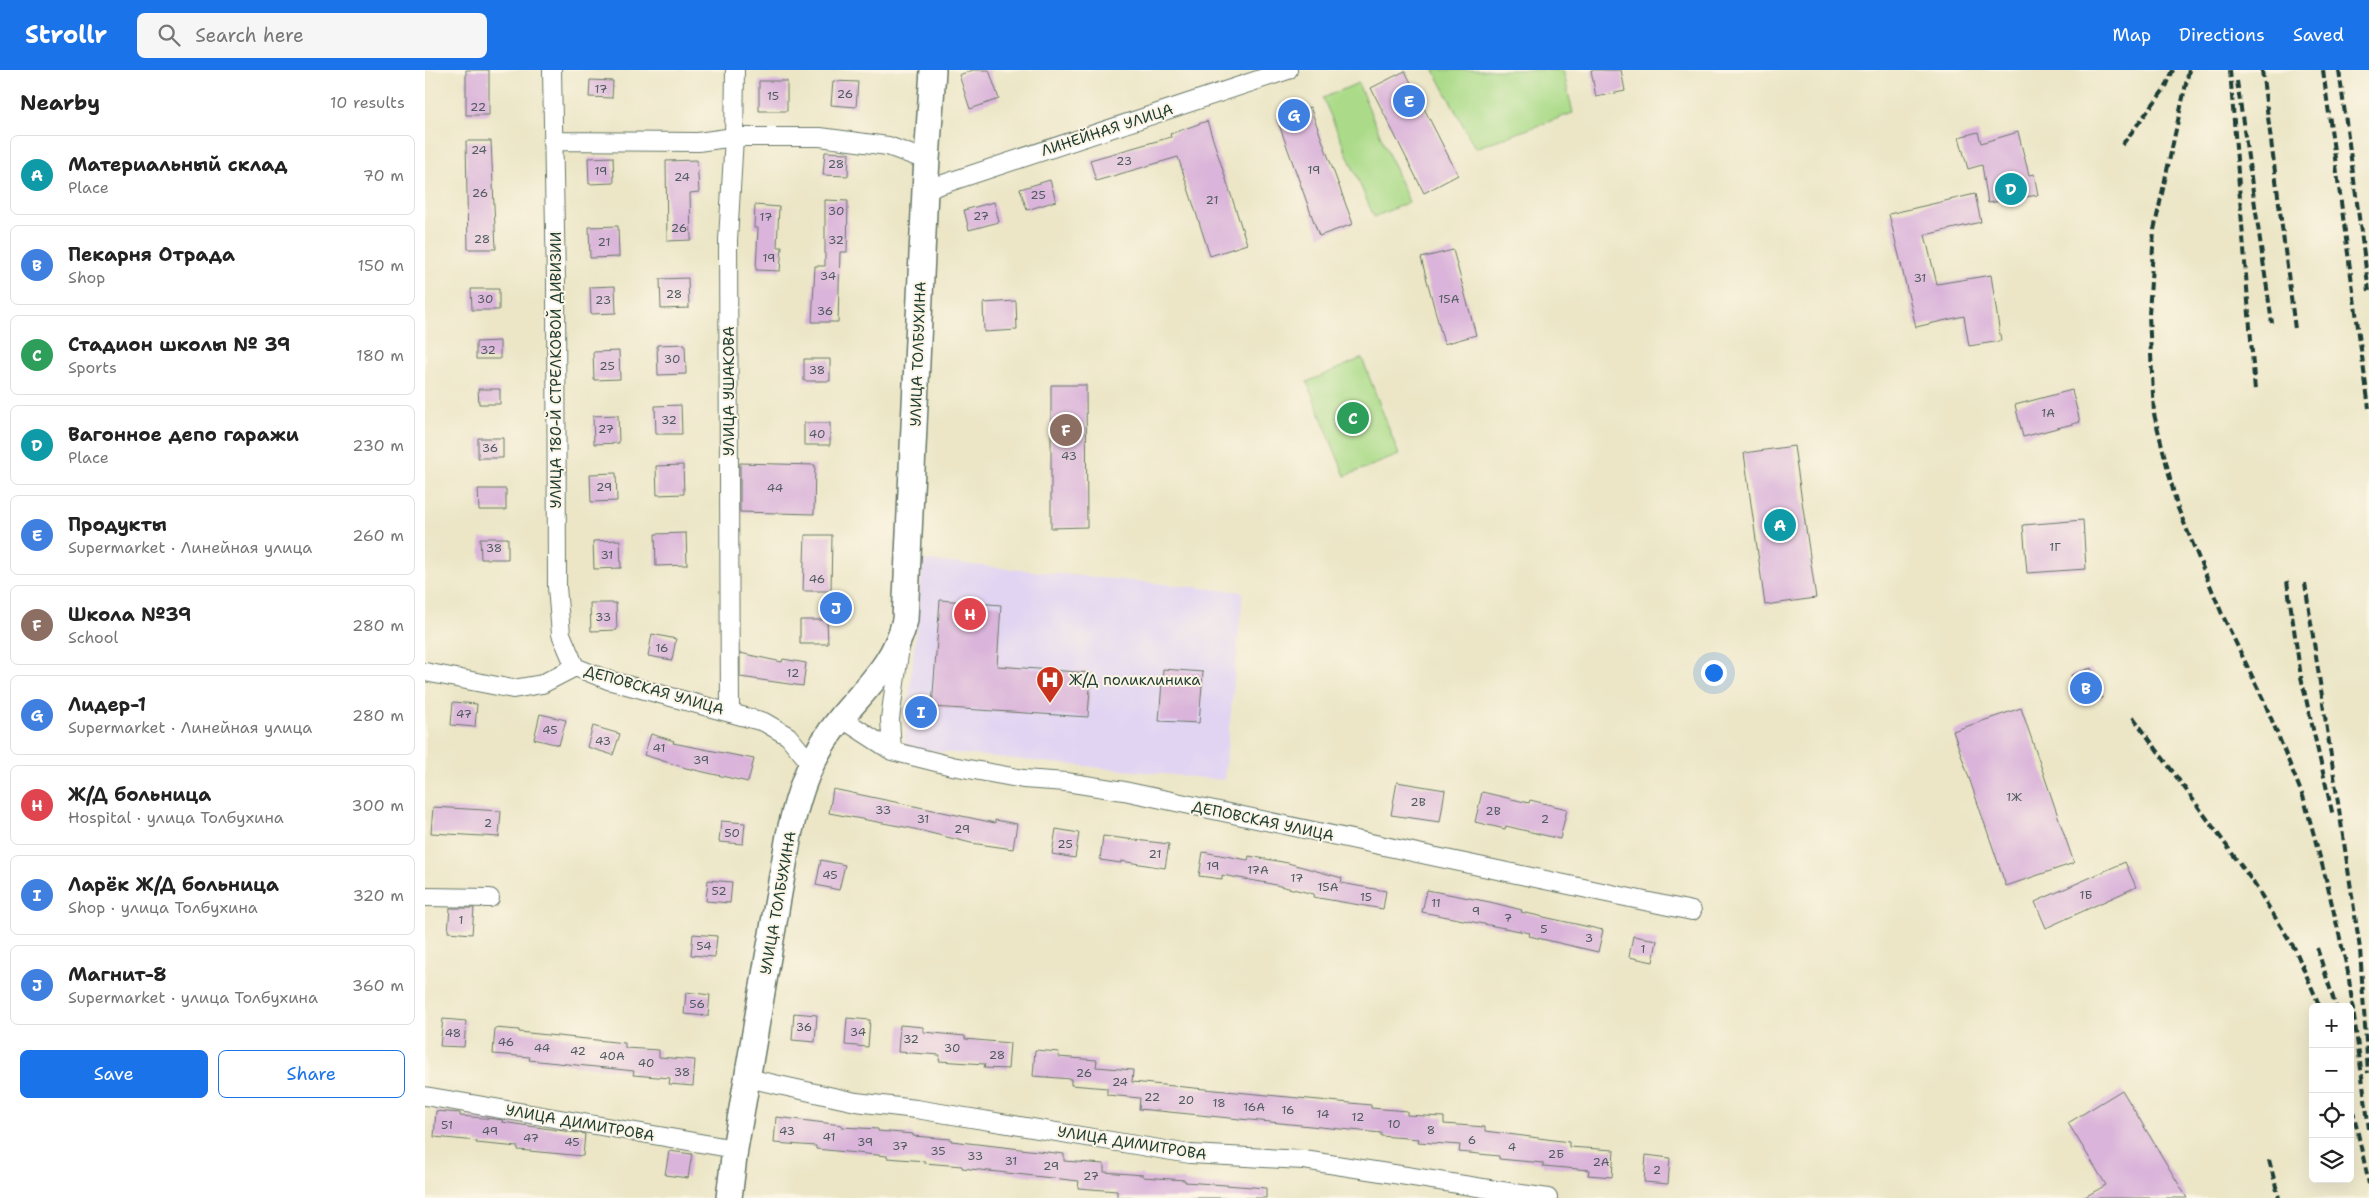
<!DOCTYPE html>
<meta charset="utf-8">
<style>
body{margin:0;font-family:"Shantell Sans",sans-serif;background:#f6f6f6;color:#222}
.controls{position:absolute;right:15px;bottom:15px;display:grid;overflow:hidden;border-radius:8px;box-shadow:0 5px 20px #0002}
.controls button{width:45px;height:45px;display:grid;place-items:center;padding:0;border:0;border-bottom:1px solid #e0e0e0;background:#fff;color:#222;font:25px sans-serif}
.you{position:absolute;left:1288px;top:602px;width:18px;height:18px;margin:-12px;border:4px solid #fff;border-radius:50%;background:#1a73e8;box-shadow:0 0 0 8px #1a73e833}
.badge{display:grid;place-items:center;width:32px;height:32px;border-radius:50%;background:#1a73e8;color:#fff;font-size:16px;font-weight:700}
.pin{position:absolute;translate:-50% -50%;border:2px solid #fff;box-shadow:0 1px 5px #0006}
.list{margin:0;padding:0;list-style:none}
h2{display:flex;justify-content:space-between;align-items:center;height:65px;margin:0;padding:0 20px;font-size:21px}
h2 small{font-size:16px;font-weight:400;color:#767676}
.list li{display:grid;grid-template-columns:32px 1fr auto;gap:15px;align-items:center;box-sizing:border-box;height:80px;margin:0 10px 10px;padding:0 10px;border:1px solid #e0e0e0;border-radius:8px}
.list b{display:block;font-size:19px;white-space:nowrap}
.list p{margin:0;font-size:16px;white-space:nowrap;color:#767676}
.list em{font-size:16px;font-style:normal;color:#767676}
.actions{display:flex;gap:10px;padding:15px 20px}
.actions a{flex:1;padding:11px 0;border:1px solid #1a73e8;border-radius:8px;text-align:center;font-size:18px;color:#1a73e8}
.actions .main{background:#1a73e8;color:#fff}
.icon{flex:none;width:28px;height:28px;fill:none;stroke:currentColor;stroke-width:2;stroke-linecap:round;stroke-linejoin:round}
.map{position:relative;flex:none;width:1944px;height:1128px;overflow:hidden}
header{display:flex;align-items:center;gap:30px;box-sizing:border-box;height:70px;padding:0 25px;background:#1a73e8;color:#fff}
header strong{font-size:24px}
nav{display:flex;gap:28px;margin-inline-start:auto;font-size:18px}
.search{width:350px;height:45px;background:#f6f6f6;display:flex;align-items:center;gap:12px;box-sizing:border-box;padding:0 18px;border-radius:8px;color:#767676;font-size:19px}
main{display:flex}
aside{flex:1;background:#fff}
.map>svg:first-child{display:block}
</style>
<header>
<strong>Strollr</strong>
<div class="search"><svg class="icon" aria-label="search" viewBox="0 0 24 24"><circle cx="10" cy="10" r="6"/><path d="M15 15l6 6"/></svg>Search here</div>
<nav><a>Map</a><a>Directions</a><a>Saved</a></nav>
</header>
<main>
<aside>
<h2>Nearby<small>10 results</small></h2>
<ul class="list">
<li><span class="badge" style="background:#0f9aa8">A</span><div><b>Материальный склад</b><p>Place</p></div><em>70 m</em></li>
<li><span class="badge" style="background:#3f7fe0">B</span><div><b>Пекарня Отрада</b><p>Shop</p></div><em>150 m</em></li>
<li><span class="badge" style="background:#2e9e5b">C</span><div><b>Стадион школы № 39</b><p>Sports</p></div><em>180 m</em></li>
<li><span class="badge" style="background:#0f9aa8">D</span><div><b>Вагонное депо гаражи</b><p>Place</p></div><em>230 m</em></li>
<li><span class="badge" style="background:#3f7fe0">E</span><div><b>Продукты</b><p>Supermarket · Линейная улица</p></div><em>260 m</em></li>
<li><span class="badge" style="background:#8d6e63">F</span><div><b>Школа №39</b><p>School</p></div><em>280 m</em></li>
<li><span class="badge" style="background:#3f7fe0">G</span><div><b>Лидер-1</b><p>Supermarket · Линейная улица</p></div><em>280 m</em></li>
<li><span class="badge" style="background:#e0444e">H</span><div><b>Ж/Д больница</b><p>Hospital · улица Толбухина</p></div><em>300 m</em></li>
<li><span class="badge" style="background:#3f7fe0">I</span><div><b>Ларёк Ж/Д больница</b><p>Shop · улица Толбухина</p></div><em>320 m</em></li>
<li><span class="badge" style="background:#3f7fe0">J</span><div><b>Магнит-8</b><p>Supermarket · улица Толбухина</p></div><em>360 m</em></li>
</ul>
<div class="actions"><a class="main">Save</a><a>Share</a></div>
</aside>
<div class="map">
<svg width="1944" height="1128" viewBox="0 0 1944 1128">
<rect width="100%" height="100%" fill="#fcf5e5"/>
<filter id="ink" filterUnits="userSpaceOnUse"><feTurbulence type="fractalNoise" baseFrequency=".02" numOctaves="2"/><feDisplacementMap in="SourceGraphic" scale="10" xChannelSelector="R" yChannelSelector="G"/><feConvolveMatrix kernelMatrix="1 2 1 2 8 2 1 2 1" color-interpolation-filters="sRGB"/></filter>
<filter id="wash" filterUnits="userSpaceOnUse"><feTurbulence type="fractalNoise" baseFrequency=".0096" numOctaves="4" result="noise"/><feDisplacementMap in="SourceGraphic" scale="20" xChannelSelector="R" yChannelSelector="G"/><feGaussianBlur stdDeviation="1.12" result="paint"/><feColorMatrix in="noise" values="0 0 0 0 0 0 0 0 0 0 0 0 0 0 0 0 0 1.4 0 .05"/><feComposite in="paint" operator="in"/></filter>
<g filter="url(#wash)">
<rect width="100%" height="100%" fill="#ece6c7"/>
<path fill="#e1d4f3" d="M 498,490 L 818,522 L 799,710 L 479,678 Z"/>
<path fill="#abdb89" stroke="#658c5e" d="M 1009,0 L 1138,0 L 1148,43 L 1050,78 Z
M 933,13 L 984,132 L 949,147 L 898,28 Z
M 937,288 L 974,385 L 920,406 L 882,312 Z"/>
<g id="blocks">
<path fill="#dab4da" d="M 41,0 L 64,0 L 64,45 L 41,45 Z
M 548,0 L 564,0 L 574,29 L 545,39 L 534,5 Z
M 1166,0 L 1196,0 L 1200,21 L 1171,27 Z
M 980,1 L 1033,105 L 999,123 L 946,18 Z
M 165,10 L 188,11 L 187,28 L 164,27 Z
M 334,11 L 362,11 L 362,41 L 334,41 Z
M 408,11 L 433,12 L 431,37 L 406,35 Z
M 885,37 L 928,154 L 894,166 L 852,49 Z
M 782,51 L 822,174 L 785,186 L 753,87 L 671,111 L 665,90 L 746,67 L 745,64 Z
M 1553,62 L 1556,73 L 1593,62 L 1604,105 L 1609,104 L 1613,125 L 1563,133 L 1557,95 L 1543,99 L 1534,67 Z
M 41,71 L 66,71 L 71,179 L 43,179 Z
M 400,82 L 424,83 L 423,106 L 398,105 Z
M 188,87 L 189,113 L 164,114 L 163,88 Z
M 272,90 L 274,122 L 265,123 L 266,170 L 242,171 L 241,91 Z
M 625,110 L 631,131 L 602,140 L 595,119 Z
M 1550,124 L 1556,152 L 1500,165 L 1512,214 L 1566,205 L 1576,271 L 1544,276 L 1539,246 L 1491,257 L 1464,144 Z
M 400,130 L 423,131 L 422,182 L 415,182 L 413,252 L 387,252 L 390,196 L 400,196 Z
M 569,132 L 574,152 L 544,160 L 539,140 Z
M 330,135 L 354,137 L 352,177 L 357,177 L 355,201 L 331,200 L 333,158 L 329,158 Z
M 193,156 L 194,187 L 165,188 L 164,157 Z
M 1028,180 L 1051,265 L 1019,274 L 996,188 Z
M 263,208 L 264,238 L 236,239 L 235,209 Z
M 190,216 L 191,243 L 166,244 L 165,217 Z
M 46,219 L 74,219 L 74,240 L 47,240 Z
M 591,231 L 592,260 L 559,262 L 558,233 Z
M 75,271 L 75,289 L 51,289 L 51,272 Z
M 260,274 L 261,304 L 233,305 L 232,275 Z
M 194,281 L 195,309 L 169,310 L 168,282 Z
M 379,289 L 405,289 L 405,311 L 379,311 Z
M 626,315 L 661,315 L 662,457 L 626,458 Z
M 53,319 L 75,319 L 75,334 L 54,334 Z
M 1647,320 L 1655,352 L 1598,367 L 1590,335 Z
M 256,335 L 257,364 L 231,364 L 230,336 Z
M 193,345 L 194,373 L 169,374 L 168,346 Z
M 379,353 L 405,353 L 405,375 L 379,375 Z
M 53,368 L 78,368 L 78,388 L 53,388 Z
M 1369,376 L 1391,528 L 1340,535 L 1319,383 Z
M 315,393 L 390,395 L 389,444 L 315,442 Z
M 258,395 L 259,424 L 232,425 L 231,396 Z
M 191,403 L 192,431 L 166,432 L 165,404 Z
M 53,419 L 81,419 L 81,440 L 54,440 Z
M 1658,450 L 1661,499 L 1602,503 L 1598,455 Z
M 261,463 L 262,495 L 231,496 L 230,464 Z
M 380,465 L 407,465 L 406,521 L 378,521 Z
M 55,468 L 83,468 L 83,489 L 56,489 Z
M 195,470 L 196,498 L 169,499 L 168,471 Z
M 515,530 L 576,535 L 572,596 L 666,603 L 663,647 L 507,637 Z
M 165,533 L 191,533 L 192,560 L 166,561 Z
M 375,550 L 402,550 L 403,574 L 375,574 Z
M 227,564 L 251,569 L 247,590 L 223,586 Z
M 315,583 L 357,592 L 358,589 L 381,593 L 378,616 L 315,607 Z
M 1666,598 L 1677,628 L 1657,635 L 1646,605 Z
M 738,599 L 778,602 L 774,653 L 734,651 Z
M 28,632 L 52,634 L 50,657 L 26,655 Z
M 1596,638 L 1649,793 L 1581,816 L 1528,661 Z
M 115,644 L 141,650 L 134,675 L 109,669 Z
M 168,656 L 195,664 L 188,685 L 162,677 Z
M 226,664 L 249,671 L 248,673 L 329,689 L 323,712 L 261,698 L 219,685 Z
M 972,712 L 1020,720 L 1015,752 L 966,745 Z
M 408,719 L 570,753 L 570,750 L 592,754 L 588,779 L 546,773 L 485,758 L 404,743 Z
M 1057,722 L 1104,733 L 1105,730 L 1142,739 L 1135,769 L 1081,756 L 1080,759 L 1050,752 Z
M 8,737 L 76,741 L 74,767 L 6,763 Z
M 296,751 L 320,753 L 318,774 L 294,772 Z
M 631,759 L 654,763 L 650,788 L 627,784 Z
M 678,766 L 744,774 L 740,798 L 696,791 L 696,793 L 675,790 Z
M 778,782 L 823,790 L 824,786 L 863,793 L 917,808 L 916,813 L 961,821 L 958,839 L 888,827 L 889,824 L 842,813 L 797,805 L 797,809 L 774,806 Z
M 396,790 L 420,795 L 414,820 L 391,815 Z
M 1700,792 L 1711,817 L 1621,858 L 1610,832 Z
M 283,810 L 307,812 L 305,833 L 281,831 Z
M 1002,820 L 1065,832 L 1097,840 L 1096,842 L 1178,860 L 1173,882 L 1104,866 L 1105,863 L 997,842 Z
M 25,838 L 49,838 L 47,864 L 23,862 Z
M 268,864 L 292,866 L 290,887 L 266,885 Z
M 1208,866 L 1232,870 L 1228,892 L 1204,887 Z
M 261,922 L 285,925 L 283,946 L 259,944 Z
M 369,943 L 392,945 L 390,972 L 367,970 Z
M 422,948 L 445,950 L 443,977 L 420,975 Z
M 18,949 L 41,951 L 39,977 L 15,976 Z
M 475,955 L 498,957 L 498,962 L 540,966 L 540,969 L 585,973 L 583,999 L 559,998 L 560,994 L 514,991 L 515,985 L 473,982 Z
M 70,958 L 94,960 L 94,962 L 200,973 L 200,978 L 234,980 L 234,987 L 270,990 L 268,1016 L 244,1014 L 245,1008 L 208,1005 L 209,1001 L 104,990 L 105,987 L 68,984 Z
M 610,980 L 634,982 L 633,987 L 672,990 L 671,997 L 708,1000 L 707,1012 L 946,1035 L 946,1038 L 982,1041 L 982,1045 L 1019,1047 L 1019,1054 L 1060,1057 L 1060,1061 L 1144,1072 L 1144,1077 L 1189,1080 L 1187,1107 L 1163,1105 L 1164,1100 L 1118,1096 L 1118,1093 L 1074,1089 L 1074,1086 L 1034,1082 L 1035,1075 L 993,1072 L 994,1069 L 956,1066 L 956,1063 L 714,1039 L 715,1028 L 682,1025 L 682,1018 L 646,1015 L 646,1009 L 608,1006 Z
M 1697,1020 L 1762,1128 L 1658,1128 L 1681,1115 L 1643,1053 Z
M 11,1041 L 35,1043 L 35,1046 L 70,1049 L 78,1050 L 77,1052 L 160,1064 L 158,1086 L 93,1080 L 93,1077 L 51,1073 L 52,1071 L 9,1067 Z
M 351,1047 L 417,1055 L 417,1057 L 453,1059 L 453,1061 L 488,1064 L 488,1066 L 526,1069 L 526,1071 L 639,1084 L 639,1091 L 679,1094 L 679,1102 L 718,1105 L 718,1107 L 760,1110 L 760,1112 L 841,1118 L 841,1128 L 692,1128 L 692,1121 L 653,1118 L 654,1111 L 537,1098 L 537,1096 L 499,1093 L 500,1091 L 462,1088 L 462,1086 L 391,1079 L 391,1076 L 349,1073 Z
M 244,1081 L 267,1084 L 263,1108 L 240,1105 Z
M 1221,1085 L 1245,1088 L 1243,1114 L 1219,1112 Z"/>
</g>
</g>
<g filter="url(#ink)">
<use href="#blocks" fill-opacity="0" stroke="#677867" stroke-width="1"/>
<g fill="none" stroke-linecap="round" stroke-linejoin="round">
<defs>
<path id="street" d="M 127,0 L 131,212 L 132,517 L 136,564 L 150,597
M 127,71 L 273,72 L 309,67 L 395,67 L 463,76 L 501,90
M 500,120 L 863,0
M 0,602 L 88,619 L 117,614 L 150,597 L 183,610 L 339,652 L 363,666 L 386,694
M 305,642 L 303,170 L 309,67 L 310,0
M 416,648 L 467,681 L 527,696 L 598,709 L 641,712 L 699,721 L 1267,841
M 467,681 L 465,649 L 475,577
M 0,827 L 65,828
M 322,1008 L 431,1032 L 491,1039 L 765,1084 L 879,1090 L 1123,1128
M 0,1026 L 310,1079"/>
<path id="secondary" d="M 304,1128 L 310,1079 L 364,765 C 374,720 386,684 416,648 C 443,615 470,593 480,550 L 500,120 L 508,0"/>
</defs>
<use href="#street" stroke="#677867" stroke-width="20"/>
<use href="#secondary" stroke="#677867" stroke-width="28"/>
<use href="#street" stroke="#fff" stroke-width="18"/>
<use href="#secondary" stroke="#fff" stroke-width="25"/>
<path stroke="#1f3d34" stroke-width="4" stroke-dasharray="8 4" stroke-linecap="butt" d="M 1764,0 L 1729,160 L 1724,245 L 1729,344 L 1752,436 L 1797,544 L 1839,631 L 1879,729 L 1901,809 L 1923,902 L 1944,1059
M 1805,0 L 1830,321
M 1837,0 L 1870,259
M 1898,0 L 1944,338
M 1914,0 L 1944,221
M 1812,11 L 1847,253
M 1697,75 L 1741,17 L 1748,0
M 1862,511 L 1876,607 L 1908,746
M 1880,513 L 1935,879 L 1943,1003
M 1708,647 L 1828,812 L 1870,879 L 1895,937
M 1892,878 L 1911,937
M 1925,1013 L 1927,1033
M 1925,1027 L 1944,1114
M 1844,1090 L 1854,1128"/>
</g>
</g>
<defs>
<symbol id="hospital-pin" viewBox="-11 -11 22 30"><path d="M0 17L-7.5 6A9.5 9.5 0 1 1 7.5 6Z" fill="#c8321e" stroke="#fcf5e5"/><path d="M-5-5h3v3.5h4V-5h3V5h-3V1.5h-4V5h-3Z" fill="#fff"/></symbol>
</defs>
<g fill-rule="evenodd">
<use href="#hospital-pin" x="609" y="594" width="32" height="43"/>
</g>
<g text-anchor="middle" stroke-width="4" stroke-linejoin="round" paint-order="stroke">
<g font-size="12" fill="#4e5b5e">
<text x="176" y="23">17</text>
<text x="420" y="28">26</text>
<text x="348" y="30">15</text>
<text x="53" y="41">22</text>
<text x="54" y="84">24</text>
<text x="699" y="95">23</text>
<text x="411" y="98">28</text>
<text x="889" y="104">19</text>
<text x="176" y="105">19</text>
<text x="257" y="111">24</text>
<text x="55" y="127">26</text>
<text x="613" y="129">25</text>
<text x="787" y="134">21</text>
<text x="411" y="145">30</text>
<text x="556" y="150">27</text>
<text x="341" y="151">17</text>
<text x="254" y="162">26</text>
<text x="57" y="173">28</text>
<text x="411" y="174">32</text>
<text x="179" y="176">21</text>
<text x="344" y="192">19</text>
<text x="403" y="210">34</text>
<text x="1495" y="212">31</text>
<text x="249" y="228">28</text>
<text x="60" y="233">30</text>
<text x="1024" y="233">15А</text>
<text x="178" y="234">23</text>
<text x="400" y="245">36</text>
<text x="63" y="284">32</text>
<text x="247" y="293">30</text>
<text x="182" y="300">25</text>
<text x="392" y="304">38</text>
<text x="1623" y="347">1А</text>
<text x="244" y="354">32</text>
<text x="181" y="363">27</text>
<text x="392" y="368">40</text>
<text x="65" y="382">36</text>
<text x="644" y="390">43</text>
<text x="179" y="421">29</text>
<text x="350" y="422">44</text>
<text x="1630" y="481">1Г</text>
<text x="69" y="482">38</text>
<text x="182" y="489">31</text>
<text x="392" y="513">46</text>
<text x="178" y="551">33</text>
<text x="237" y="582">16</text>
<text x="368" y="607">12</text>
<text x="39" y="648">47</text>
<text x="125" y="664">45</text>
<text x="178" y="675">43</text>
<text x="234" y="682">41</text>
<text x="276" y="694">39</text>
<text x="1589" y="731">1Ж</text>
<text x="993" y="736">2В</text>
<text x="458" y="744">33</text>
<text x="1068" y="745">2В</text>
<text x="498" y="753">31</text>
<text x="1120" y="753">2</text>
<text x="63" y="757">2</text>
<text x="537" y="763">29</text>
<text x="307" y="767">50</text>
<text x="640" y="778">25</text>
<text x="730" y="788">21</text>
<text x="788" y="800">19</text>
<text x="833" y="804">17А</text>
<text x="405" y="809">45</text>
<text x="872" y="812">17</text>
<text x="903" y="821">15А</text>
<text x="294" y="825">52</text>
<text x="1661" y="829">1Б</text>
<text x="941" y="831">15</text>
<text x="1011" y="837">11</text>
<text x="1051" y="845">9</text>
<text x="1083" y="852">7</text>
<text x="36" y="854">1</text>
<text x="1119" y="863">5</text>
<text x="1164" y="872">3</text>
<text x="279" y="880">54</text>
<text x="1218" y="883">1</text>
<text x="272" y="938">56</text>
<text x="379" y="961">36</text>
<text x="433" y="966">34</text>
<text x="28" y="967">48</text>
<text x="486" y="973">32</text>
<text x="81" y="976">46</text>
<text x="117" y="982">44</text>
<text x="527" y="982">30</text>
<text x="153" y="985">42</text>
<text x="572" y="989">28</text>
<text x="187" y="990">40А</text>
<text x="221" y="997">40</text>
<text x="257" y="1006">38</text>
<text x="659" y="1007">26</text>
<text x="695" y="1016">24</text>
<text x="727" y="1031">22</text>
<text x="761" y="1034">20</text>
<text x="794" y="1037">18</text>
<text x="829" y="1041">16А</text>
<text x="863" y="1044">16</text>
<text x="898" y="1048">14</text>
<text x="933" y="1051">12</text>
<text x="969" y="1058">10</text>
<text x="22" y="1059">51</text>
<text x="1006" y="1064">8</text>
<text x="65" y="1065">49</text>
<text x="362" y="1065">43</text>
<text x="404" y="1071">41</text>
<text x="106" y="1072">47</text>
<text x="1047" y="1074">6</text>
<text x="147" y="1076">45</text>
<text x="440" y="1076">39</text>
<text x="475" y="1080">37</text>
<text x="1087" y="1081">4</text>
<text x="513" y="1085">35</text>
<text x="1131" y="1088">2Б</text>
<text x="550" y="1090">33</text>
<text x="586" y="1095">31</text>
<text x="1176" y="1096">2А</text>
<text x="626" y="1100">29</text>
<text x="1232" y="1104">2</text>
<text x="666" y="1110">27</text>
</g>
<g font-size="15" fill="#1f3d34" stroke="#fcf5e5">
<text transform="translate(682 60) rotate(-18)" y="5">ЛИНЕЙНАЯ УЛИЦА</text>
<text transform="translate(493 284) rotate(-88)" y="5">УЛИЦА ТОЛБУХИНА</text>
<text transform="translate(131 300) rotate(-90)" y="5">УЛИЦА 180-Й СТРЕЛКОВОЙ ДИВИЗИИ</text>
<text transform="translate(304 321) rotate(-90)" y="5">УЛИЦА УШАКОВА</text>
<text transform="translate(229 620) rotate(16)" y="5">ДЕПОВСКАЯ УЛИЦА</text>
<text transform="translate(838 751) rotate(12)" y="5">ДЕПОВСКАЯ УЛИЦА</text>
<text transform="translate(353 833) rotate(-80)" y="5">УЛИЦА ТОЛБУХИНА</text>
<text transform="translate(155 1053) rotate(10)" y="5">УЛИЦА ДИМИТРОВА</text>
<text transform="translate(707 1073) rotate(9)" y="5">УЛИЦА ДИМИТРОВА</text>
</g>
<g font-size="15" fill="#1f3d34" stroke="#fcf5e5" text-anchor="start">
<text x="644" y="615">Ж/Д поликлиника</text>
</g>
</g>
</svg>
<div class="controls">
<button>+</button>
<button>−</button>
<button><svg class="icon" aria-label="locate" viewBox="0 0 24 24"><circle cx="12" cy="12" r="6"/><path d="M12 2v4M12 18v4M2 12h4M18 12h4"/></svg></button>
<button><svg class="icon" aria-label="layers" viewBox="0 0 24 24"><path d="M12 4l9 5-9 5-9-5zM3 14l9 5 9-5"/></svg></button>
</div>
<div class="you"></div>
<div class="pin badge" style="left:1355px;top:455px;background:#0f9aa8">A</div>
<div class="pin badge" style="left:1661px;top:618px;background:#3f7fe0">B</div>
<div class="pin badge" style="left:928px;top:348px;background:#2e9e5b">C</div>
<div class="pin badge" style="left:1586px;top:119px;background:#0f9aa8">D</div>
<div class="pin badge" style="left:984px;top:31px;background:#3f7fe0">E</div>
<div class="pin badge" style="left:641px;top:360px;background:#8d6e63">F</div>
<div class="pin badge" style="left:869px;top:45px;background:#3f7fe0">G</div>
<div class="pin badge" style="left:545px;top:544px;background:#e0444e">H</div>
<div class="pin badge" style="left:496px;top:642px;background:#3f7fe0">I</div>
<div class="pin badge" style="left:411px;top:538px;background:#3f7fe0">J</div>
</div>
</main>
